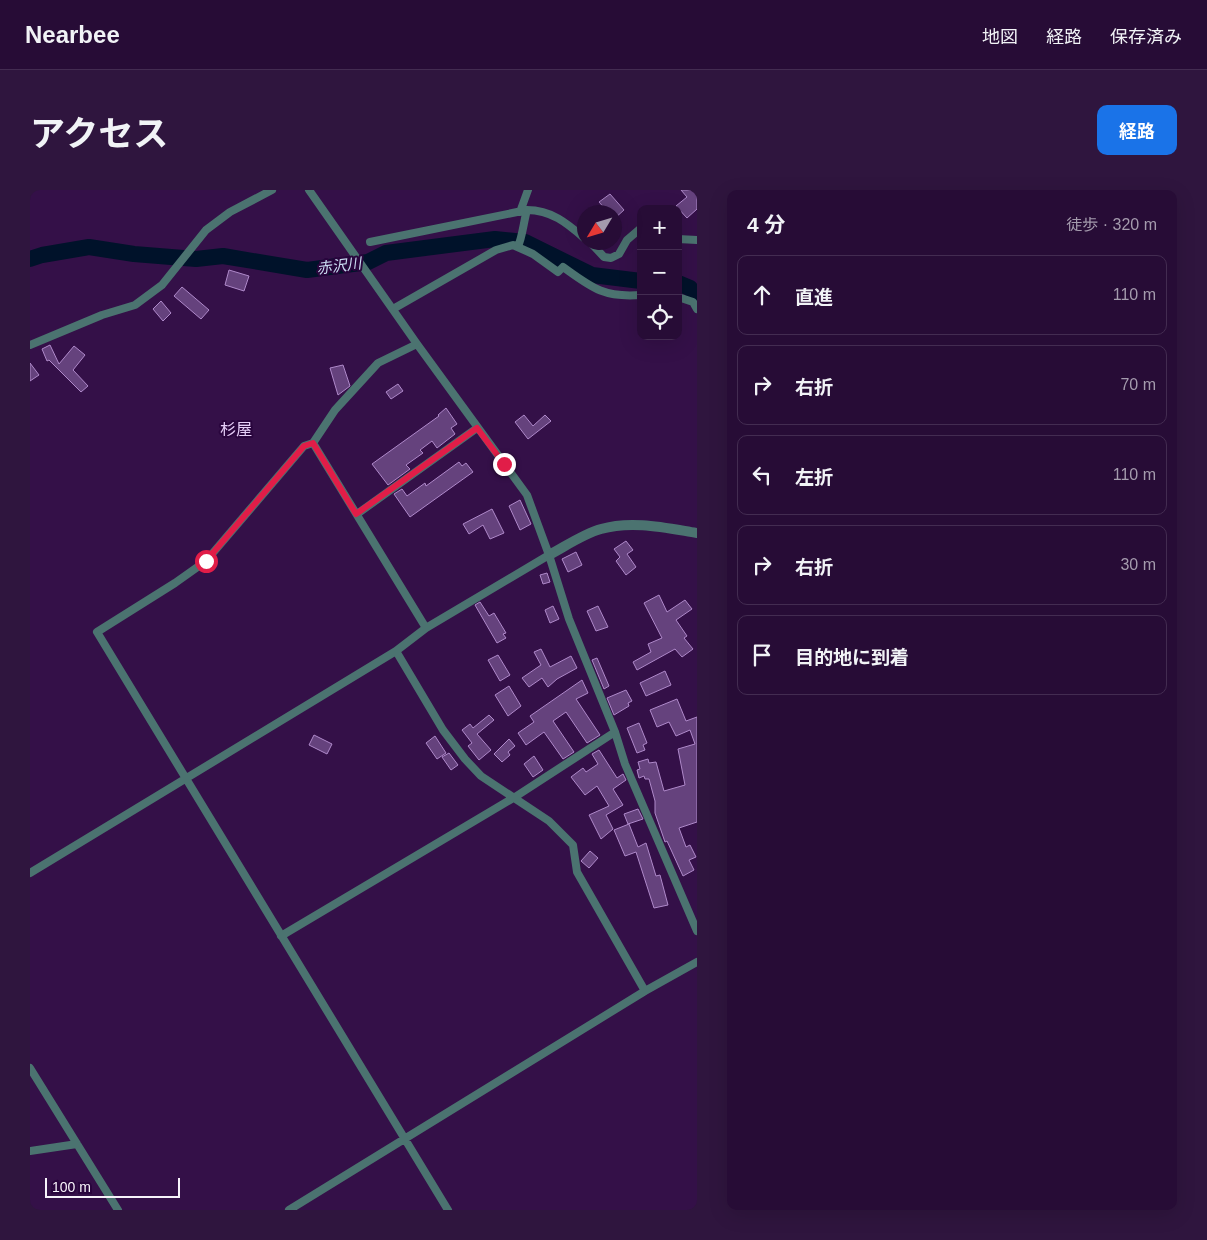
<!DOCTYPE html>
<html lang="ja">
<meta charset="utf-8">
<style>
body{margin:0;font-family:Helvetica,"Noto Sans JP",sans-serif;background:#2f153e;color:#f1f3f6}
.controls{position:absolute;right:15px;top:15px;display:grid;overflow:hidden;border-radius:10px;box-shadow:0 5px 20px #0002}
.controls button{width:45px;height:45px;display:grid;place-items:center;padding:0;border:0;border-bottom:1px solid #432c51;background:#270c36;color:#f1f3f6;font:25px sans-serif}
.compass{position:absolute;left:547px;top:15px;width:45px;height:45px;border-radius:50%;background:#270c36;box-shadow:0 5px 20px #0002;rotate:232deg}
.scale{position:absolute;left:15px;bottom:12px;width:135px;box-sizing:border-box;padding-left:5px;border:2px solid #f7f3fa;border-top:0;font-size:14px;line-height:18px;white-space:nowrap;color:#f7f3fa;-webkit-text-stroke:4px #29053d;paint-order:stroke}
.stop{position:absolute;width:15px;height:15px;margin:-11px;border:4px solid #e11d48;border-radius:50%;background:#fff}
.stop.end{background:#e11d48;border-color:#fff;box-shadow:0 1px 5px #0008}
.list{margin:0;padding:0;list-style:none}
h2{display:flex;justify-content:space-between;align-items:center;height:65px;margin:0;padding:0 20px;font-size:21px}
h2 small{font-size:16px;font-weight:400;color:#a49bad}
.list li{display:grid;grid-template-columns:32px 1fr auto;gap:15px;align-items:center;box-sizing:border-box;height:80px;margin:0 10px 10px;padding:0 10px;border:1px solid #432c51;border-radius:10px}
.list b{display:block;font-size:19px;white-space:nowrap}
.list em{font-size:16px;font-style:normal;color:#a49bad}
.icon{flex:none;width:28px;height:28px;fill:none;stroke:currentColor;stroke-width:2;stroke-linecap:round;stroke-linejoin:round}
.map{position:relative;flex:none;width:667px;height:1020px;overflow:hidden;border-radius:10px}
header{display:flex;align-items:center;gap:30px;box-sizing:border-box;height:70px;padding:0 25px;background:#270c36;border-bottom:1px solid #432c51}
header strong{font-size:24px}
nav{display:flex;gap:28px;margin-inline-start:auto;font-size:18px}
.intro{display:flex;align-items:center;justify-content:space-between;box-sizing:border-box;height:120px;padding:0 30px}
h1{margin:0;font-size:35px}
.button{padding:12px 22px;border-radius:10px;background:#1a73e8;color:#fff;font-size:18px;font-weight:700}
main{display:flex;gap:30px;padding:0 30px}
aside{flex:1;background:#270c36;border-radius:10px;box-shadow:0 5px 20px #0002}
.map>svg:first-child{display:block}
</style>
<header>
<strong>Nearbee</strong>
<nav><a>地図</a><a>経路</a><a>保存済み</a></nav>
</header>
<div class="intro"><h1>アクセス</h1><a class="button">経路</a></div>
<main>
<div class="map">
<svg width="667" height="1020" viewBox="0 0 667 1020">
<rect width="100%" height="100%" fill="#341048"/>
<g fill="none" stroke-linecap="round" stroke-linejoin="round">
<path stroke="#00122a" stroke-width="16" d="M 0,69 L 12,65 L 59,57 L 104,64 L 166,69 L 193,66 L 277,80 L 338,72 L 356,63 L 465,49 L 495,52 L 562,85 L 611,91
M 648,93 L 660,98 L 667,107"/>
</g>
<path fill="#65427d" stroke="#af89ca" d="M 651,0 L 667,0 L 667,19 L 657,28 L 646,16 L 657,7 Z
M 580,4 L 594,20 L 584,29 L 584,22 L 578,22 L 569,12 Z
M 199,80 L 219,86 L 214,101 L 195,95 Z
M 152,97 L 179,120 L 171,129 L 144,106 Z
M 131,111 L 141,123 L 133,131 L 123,119 Z
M 20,155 L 29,174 L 44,156 L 55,165 L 43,180 L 58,196 L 51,202 L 19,170 L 17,171 L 12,159 Z
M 0,173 L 9,185 L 0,191 Z
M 313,175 L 320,196 L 308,205 L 300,178 Z
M 368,194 L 373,201 L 361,209 L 356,202 Z
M 416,218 L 427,234 L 421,238 L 425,244 L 407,258 L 402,251 L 390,260 L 393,263 L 376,275 L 380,279 L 358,295 L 342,274 L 409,226 L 408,225 Z
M 494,225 L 503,236 L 515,225 L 521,231 L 498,249 L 485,232 Z
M 429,272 L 432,276 L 436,273 L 443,282 L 380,327 L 364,304 L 372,299 L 377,306 L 395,293 L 396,296 Z
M 490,310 L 501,334 L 490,340 L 479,316 Z
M 462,319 L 474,343 L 460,349 L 453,335 L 439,344 L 433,334 Z
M 596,351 L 603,360 L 597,364 L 606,377 L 596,385 L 586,371 L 590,367 L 584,359 Z
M 546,362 L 552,375 L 538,382 L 532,369 Z
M 517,383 L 520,392 L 513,394 L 510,385 Z
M 629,405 L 637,422 L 655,410 L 662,419 L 646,430 L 657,446 L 654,448 L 663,459 L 652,467 L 645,459 L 607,480 L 603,472 L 621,462 L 618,454 L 632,448 L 614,413 Z
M 450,412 L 459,426 L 464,423 L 476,443 L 473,444 L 476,448 L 467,453 L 445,415 Z
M 523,416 L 529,429 L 520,433 L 515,420 Z
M 568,416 L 578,437 L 566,441 L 557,421 Z
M 511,459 L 520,477 L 541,466 L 547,478 L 527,489 L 518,497 L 512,488 L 499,497 L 492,488 L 511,475 L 504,462 Z
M 468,465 L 480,485 L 470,491 L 458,470 Z
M 567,468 L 579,496 L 574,499 L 562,470 Z
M 635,481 L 641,495 L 616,506 L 610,493 Z
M 552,490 L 558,503 L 546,509 L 570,545 L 557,553 L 536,522 L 523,531 L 544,562 L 533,569 L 514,542 L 496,555 L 488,543 L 504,532 L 500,526 Z
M 479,496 L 491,516 L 478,526 L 465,505 Z
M 596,500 L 602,511 L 598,513 L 599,516 L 584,525 L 577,508 Z
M 647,509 L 656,531 L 667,527 L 667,632 L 649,638 L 656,657 L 660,655 L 666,667 L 659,670 L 664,680 L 653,686 L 637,651 L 635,652 L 625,623 L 625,611 L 619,589 L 615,589 L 614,586 L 609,588 L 607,580 L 610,579 L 608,572 L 618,569 L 619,573 L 626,572 L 634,601 L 655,595 L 648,559 L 665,554 L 660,540 L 646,546 L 639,532 L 627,537 L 620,520 Z
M 459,525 L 464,530 L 447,544 L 461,560 L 449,570 L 438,556 L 442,553 L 432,540 L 440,534 L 443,538 Z
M 609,533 L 617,553 L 613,555 L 615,560 L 607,563 L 597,538 Z
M 284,545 L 302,554 L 297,564 L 279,555 Z
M 405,546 L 416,563 L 407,569 L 396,553 Z
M 479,549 L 485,556 L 478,562 L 480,565 L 472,572 L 464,564 Z
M 569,560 L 587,588 L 593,584 L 596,590 L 583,599 L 593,615 L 576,625 L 583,639 L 571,649 L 559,625 L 579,616 L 567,596 L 555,605 L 541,587 L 553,578 L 556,582 L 568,574 L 562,564 Z
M 419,563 L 428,575 L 421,580 L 412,567 Z
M 504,566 L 513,580 L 503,587 L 494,574 Z
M 608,619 L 613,629 L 598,634 L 594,624 Z
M 599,634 L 608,657 L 616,653 L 626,686 L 630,685 L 638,715 L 624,718 L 606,662 L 595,666 L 584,640 Z
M 560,661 L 568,668 L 559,678 L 551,671 Z"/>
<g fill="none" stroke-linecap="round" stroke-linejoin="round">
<path stroke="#4b7370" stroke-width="8" d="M 279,0 L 387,154 L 497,305 L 519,365 L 539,429 L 585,542 L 595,574 L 667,741
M 490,22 L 498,0
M 648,49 L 667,50
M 340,52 L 497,20 C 521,20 537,33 554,48
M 560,52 L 574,67 L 581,68 L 589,64 L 597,50 L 611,38
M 488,56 C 492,49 494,30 497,20
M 648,107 L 663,112 L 667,119
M 363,119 L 466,60 L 483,55 L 503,64 L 528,82 L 533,77 C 562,98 574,108 611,105
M 387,154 L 348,173 L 305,220 L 283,253 L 274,256 L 176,371 L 145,393 L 67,442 L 418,1020
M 0,155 L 72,125 L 105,115 L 132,95 L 176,40 L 200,22 L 242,0
M 283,253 L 396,438
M 327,324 L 447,238
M 366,461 L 413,540 L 435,569 L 451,586 L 519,631 L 543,655 L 547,682 L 615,801
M 0,683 L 366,461 L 396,438 L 519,365
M 251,746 L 485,607 L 585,542
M 0,878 L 88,1020
M 0,961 L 47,954
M 259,1020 L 615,801 L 667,772"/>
<path stroke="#4b7370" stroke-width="10" d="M 519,365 C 536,356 553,344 571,339 C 602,330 636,338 667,343"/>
</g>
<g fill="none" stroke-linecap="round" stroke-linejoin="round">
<path stroke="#e11d48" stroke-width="6" d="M 176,371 L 274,256 L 283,253 L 326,324 L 447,238 L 474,274"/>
</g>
<g text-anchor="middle" stroke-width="4" stroke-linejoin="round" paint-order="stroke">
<g font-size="15" font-style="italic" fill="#c9dcf1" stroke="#29053d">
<text transform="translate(309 76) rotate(-7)" y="5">赤沢川</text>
</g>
<g font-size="16" fill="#e6cff8" stroke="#29053d">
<text x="206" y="245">杉屋</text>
</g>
</g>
</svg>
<div class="controls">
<button>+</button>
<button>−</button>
<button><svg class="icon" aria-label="locate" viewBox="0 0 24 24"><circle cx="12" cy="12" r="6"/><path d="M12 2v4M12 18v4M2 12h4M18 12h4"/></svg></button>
</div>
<svg class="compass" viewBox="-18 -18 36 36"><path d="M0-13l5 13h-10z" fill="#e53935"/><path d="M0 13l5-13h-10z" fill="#a49bad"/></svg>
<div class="scale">100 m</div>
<div class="stop" style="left:176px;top:371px"></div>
<div class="stop end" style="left:474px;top:274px"></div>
</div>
<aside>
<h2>4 分<small>徒歩 · 320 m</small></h2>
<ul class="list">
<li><svg class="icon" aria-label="ahead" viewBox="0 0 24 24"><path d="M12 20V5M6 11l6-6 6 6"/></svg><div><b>直進</b></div><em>110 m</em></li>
<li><svg class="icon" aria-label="right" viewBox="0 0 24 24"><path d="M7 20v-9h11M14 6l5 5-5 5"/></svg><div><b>右折</b></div><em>70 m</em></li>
<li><svg class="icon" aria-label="left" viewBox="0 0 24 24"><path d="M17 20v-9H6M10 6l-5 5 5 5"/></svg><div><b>左折</b></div><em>110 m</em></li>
<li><svg class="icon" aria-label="right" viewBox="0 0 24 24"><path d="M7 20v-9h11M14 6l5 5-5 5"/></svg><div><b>右折</b></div><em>30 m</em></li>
<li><svg class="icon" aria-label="arrive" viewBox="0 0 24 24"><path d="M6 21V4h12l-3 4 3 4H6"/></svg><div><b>目的地に到着</b></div></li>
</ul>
</aside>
</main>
